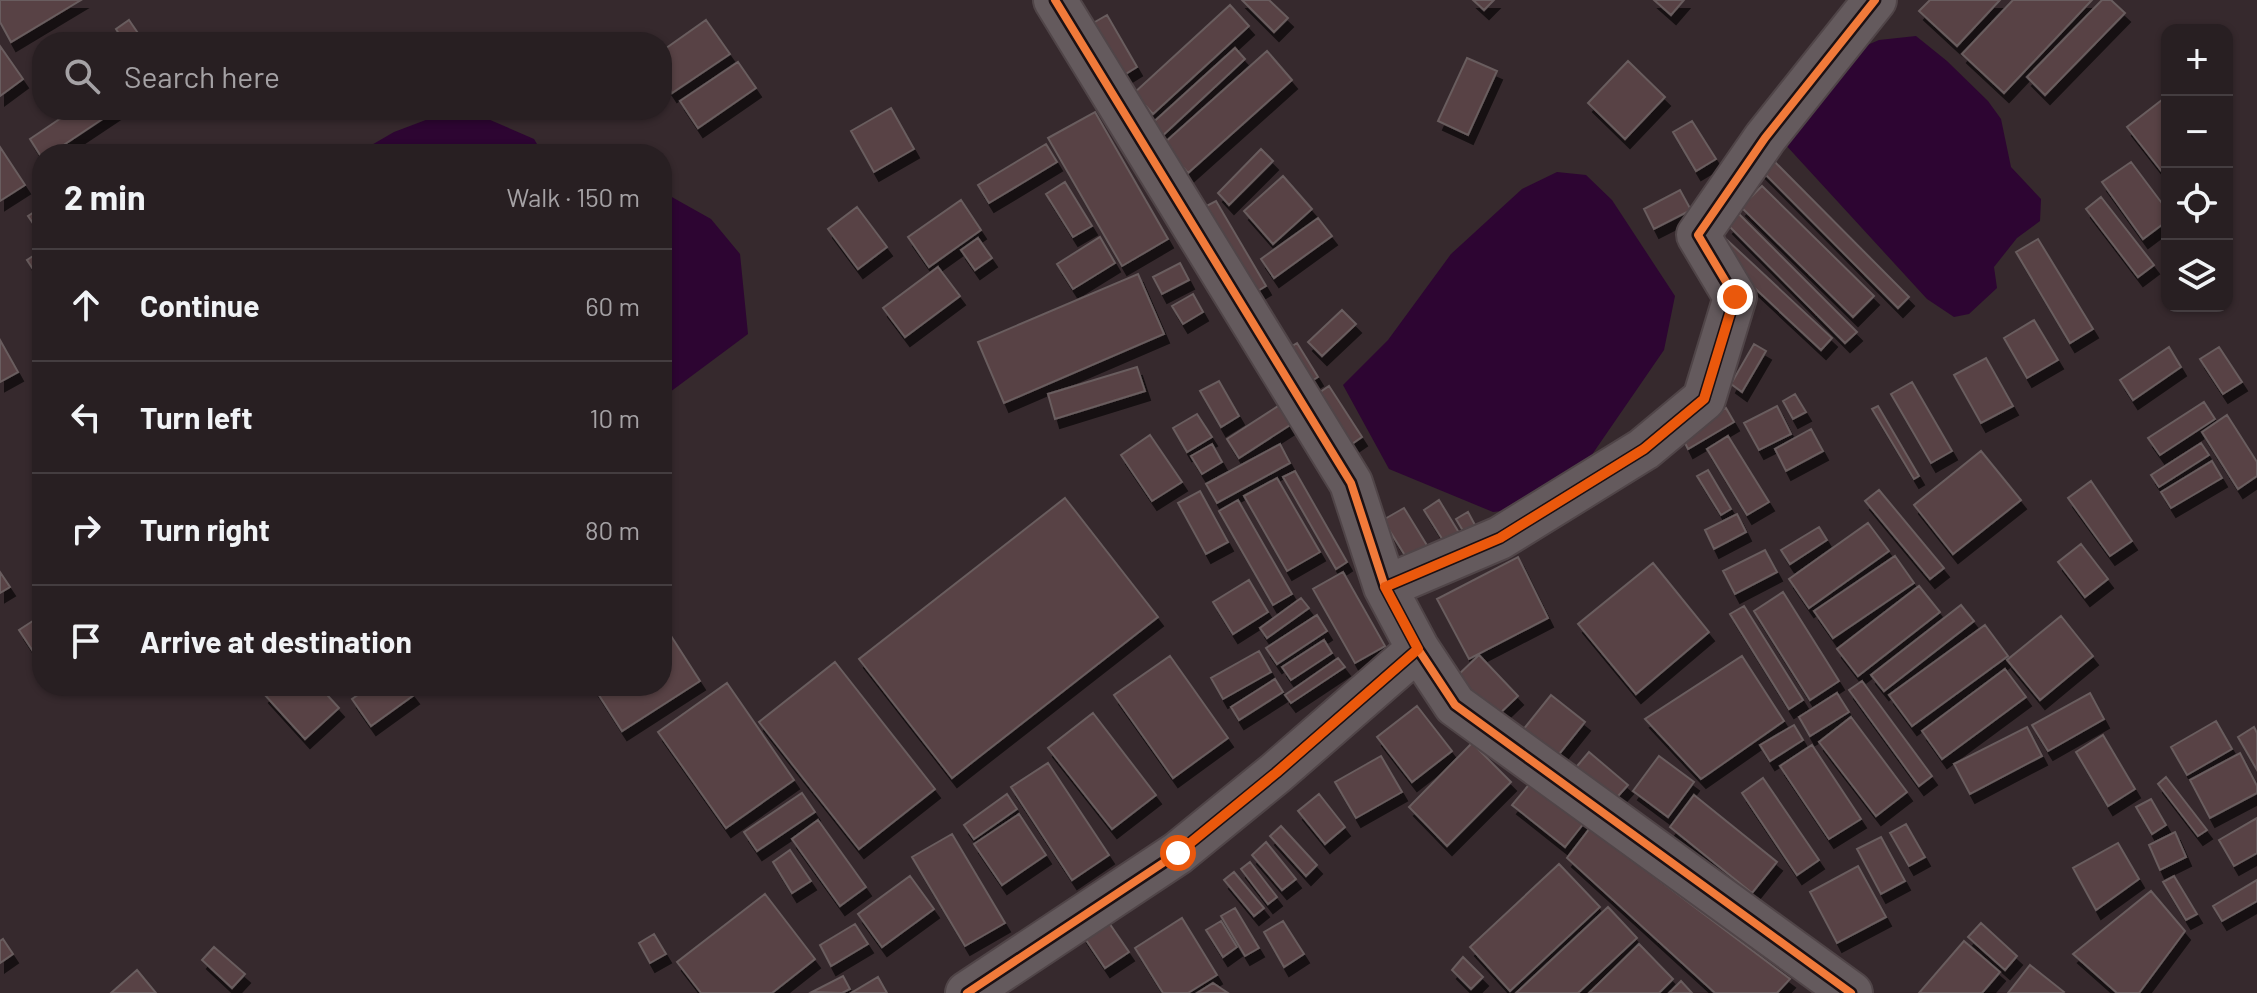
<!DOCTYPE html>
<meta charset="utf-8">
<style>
body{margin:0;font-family:Barlow,sans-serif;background:#30272a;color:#f1f3f6}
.controls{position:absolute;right:24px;top:24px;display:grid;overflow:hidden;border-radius:16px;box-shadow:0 2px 6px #0004}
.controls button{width:72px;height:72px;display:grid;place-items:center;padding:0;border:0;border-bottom:2px solid #443d40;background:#281f22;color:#f1f3f6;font:40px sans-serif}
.stop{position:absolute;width:24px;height:24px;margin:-18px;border:6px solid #ea580c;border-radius:50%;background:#fff}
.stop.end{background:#ea580c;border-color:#fff;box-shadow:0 2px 8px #0008}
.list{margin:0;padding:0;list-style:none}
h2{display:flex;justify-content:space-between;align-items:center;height:104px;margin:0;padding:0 32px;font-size:34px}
h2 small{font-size:26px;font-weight:400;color:#a5a2a5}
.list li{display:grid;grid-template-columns:52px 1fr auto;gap:24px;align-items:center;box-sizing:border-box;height:112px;padding:0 32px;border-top:2px solid #443d40}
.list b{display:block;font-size:30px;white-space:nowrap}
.list em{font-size:26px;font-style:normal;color:#a5a2a5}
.icon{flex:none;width:44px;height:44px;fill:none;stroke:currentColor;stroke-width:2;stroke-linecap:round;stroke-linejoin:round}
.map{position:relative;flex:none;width:2257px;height:993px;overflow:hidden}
.search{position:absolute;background:#281f22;box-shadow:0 2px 6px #0004;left:32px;top:32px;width:640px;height:88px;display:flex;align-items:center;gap:20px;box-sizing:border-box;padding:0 28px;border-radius:32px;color:#a5a2a5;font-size:30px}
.panel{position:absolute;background:#281f22;box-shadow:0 2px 6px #0004;left:32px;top:144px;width:640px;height:552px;border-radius:32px}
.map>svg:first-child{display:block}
</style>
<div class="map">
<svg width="2257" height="993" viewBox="0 0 2257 993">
<defs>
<filter id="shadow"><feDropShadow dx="5" dy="9" stdDeviation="0" flood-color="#0009"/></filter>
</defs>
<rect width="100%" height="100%" fill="#36292d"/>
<path fill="#2d0532" d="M 1916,36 L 1947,61 L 1988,101 L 2001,119 L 2011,167 L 2041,199 L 2040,221 L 2017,238 L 1994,267 L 1997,288 L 1969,314 L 1954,317 L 1927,299 L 1783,142 L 1851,52 L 1879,40 Z
M 481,116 L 534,139 L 543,154 L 356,154 L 394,132 L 431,118 Z
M 1557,172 L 1586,175 L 1612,200 L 1675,296 L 1664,350 L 1589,459 L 1511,510 L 1493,512 L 1389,469 L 1343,385 L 1388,340 L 1451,254 L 1522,189 Z
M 670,196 L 711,219 L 740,254 L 748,334 L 662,398 L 662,200 Z"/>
<path fill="#594244" stroke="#695d5e" stroke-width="2" filter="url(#shadow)" d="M 0,0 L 81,0 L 11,42 L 0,22 Z
M 1242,0 L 1269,0 L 1288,18 L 1274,32 Z
M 1473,0 L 1494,0 L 1484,10 Z
M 1654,0 L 1684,0 L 1671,15 Z
M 1930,0 L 2000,0 L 1957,46 L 1919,11 Z
M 2013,0 L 2092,0 L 2004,93 L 1962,54 Z
M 2102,0 L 2111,0 L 2125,13 L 2045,95 L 2027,77 Z
M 1230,5 L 1249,26 L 1153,114 L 1134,93 Z
M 1107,15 L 1137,67 L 1119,78 L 1088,26 Z
M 129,20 L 144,42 L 124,42 L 116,29 Z
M 706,20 L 730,54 L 672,93 L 662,78 L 662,51 Z
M 0,46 L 23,79 L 0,96 Z
M 1235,48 L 1245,59 L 1159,139 L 1148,127 Z
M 1267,51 L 1292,80 L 1188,173 L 1163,144 Z
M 1467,58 L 1497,71 L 1468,135 L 1438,121 Z
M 1628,61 L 1665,97 L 1625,139 L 1588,103 Z
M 738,62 L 756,88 L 698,128 L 680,101 Z
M 2167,96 L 2167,178 L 2127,127 Z
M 891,108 L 914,149 L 874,172 L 851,131 Z
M 73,110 L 116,110 L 50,154 L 42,154 L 42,158 L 30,139 Z
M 1095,112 L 1168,239 L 1122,266 L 1048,138 Z
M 1692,121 L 1716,159 L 1696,171 L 1673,132 Z
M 1046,144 L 1057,162 L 989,203 L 978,185 Z
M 0,147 L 25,185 L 0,201 Z
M 1261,149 L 1273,161 L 1229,205 L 1218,193 Z
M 1769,156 L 1909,297 L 1898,308 L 1758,167 Z
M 2131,162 L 2167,210 L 2167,221 L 2143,239 L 2102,182 Z
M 1283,176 L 1312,209 L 1273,244 L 1244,211 Z
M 1065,182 L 1092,226 L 1073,237 L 1046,194 Z
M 1762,186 L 1874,296 L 1853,317 L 1741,207 Z
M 1680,190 L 1691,210 L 1654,229 L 1644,209 Z
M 2101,197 L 2154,265 L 2138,277 L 2086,209 Z
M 961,200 L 981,230 L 929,267 L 908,237 Z
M 1216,201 L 1266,286 L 1246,298 L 1195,212 Z
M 42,207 L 42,230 L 39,232 L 28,216 Z
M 857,207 L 887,247 L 858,269 L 828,229 Z
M 1739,214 L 1857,332 L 1845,343 L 1728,225 Z
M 1318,218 L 1332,236 L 1274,278 L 1261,259 Z
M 1100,237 L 1115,263 L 1073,289 L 1057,264 Z
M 978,238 L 992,258 L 975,270 L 961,250 Z
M 2038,239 L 2093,329 L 2070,343 L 2016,252 Z
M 1727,240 L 1832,338 L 1821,350 L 1716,252 Z
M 42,250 L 42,283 L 27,260 Z
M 1180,263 L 1189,280 L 1162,294 L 1153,277 Z
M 938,267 L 960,296 L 905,337 L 883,308 Z
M 1138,274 L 1164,334 L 1004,403 L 978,342 Z
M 1193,294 L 1203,312 L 1183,324 L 1172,306 Z
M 1342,310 L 1356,324 L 1322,356 L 1308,342 Z
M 2034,320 L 2058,360 L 2027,378 L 2004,338 Z
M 0,340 L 18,372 L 0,382 Z
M 1297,343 L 1318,377 L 1305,385 L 1284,351 Z
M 1754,344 L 1766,351 L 1742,392 L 1731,384 Z
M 2169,347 L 2181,367 L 2133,400 L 2120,380 Z
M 2219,347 L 2242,382 L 2223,394 L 2200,359 Z
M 1986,358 L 2013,406 L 1981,423 L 1954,375 Z
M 1137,367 L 1145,391 L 1055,419 L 1048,394 Z
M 1219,381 L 1239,416 L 1221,427 L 1200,391 Z
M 1912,382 L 1952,451 L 1931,463 L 1891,394 Z
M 1329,386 L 1362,437 L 1346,448 L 1313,397 Z
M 1795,394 L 1806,412 L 1793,419 L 1783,401 Z
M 1289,399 L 1301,418 L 1239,458 L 1227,439 Z
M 2204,402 L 2215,419 L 2160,455 L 2148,438 Z
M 1777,406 L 1791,434 L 1759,450 L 1744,423 Z
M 1878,406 L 1919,476 L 1914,479 L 1872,409 Z
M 1726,408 L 1734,422 L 1688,449 L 1681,435 Z
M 1197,414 L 1212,437 L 1187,452 L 1173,428 Z
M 2227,415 L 2257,462 L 2257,476 L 2238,489 L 2202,432 Z
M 1811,429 L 1823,451 L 1786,471 L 1775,449 Z
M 1150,435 L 1182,482 L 1152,501 L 1121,455 Z
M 1728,436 L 1769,502 L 1747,515 L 1707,449 Z
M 2201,443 L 2209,455 L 2159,487 L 2151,475 Z
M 1212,444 L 1222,462 L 1202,474 L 1191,456 Z
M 1280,444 L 1290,463 L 1217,503 L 1206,484 Z
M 1981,451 L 2021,500 L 1953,554 L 1914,505 Z
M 2212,461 L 2222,478 L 2171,508 L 2161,492 Z
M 1708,470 L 1731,509 L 1721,515 L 1697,476 Z
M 1295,471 L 1347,562 L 1336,569 L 1283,477 Z
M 1277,478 L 1320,552 L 1287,571 L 1244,496 Z
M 2091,481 L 2132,541 L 2110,556 L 2068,498 Z
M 1879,490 L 1944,568 L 1930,579 L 1865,501 Z
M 1200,491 L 1228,542 L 1206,554 L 1178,503 Z
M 1065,498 L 1158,617 L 952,778 L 859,659 Z
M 1238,500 L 1292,594 L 1273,605 L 1219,511 Z
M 1439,500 L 1461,536 L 1446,545 L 1424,510 Z
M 1404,508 L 1436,560 L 1416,573 L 1383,520 Z
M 1468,512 L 1476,527 L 1465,534 L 1456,519 Z
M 1737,514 L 1746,532 L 1714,549 L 1705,530 Z
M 1868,523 L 1889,551 L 1809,608 L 1789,579 Z
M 1819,527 L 1827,540 L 1790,564 L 1781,550 Z
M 2081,544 L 2108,579 L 2085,597 L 2058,562 Z
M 1765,550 L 1777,572 L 1735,594 L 1723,571 Z
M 1895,556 L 1914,583 L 1833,638 L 1814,611 Z
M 1518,557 L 1548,618 L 1469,659 L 1437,599 Z
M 1653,563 L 1709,632 L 1636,694 L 1578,624 Z
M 0,572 L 10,587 L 0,593 Z
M 1343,572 L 1385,646 L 1355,663 L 1313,589 Z
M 1249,580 L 1268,612 L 1233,634 L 1213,602 Z
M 1919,586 L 1940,612 L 1858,676 L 1837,649 Z
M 1783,592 L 1839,681 L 1810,700 L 1754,611 Z
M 1301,598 L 1309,608 L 1267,638 L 1260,628 Z
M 1961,605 L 1974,621 L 1884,691 L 1871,675 Z
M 1744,606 L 1803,700 L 1789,709 L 1730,614 Z
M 42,615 L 42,665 L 19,630 Z
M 1317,615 L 1327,631 L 1277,664 L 1266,648 Z
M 2061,616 L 2093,656 L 2040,700 L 2007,660 Z
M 662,622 L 700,681 L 622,731 L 593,686 L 662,686 Z
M 1985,625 L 2008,656 L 1912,726 L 1889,695 Z
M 1324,640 L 1332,653 L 1291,680 L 1282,667 Z
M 1259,651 L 1271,672 L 1223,699 L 1211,678 Z
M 1479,655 L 1518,696 L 1495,718 L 1456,677 Z
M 1170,656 L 1228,738 L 1173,778 L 1114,695 Z
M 1742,656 L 1784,721 L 1701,779 L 1645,719 Z
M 1338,658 L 1345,667 L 1291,703 L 1285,695 Z
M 835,662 L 935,789 L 859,849 L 759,722 Z
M 2005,669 L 2026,697 L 1942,759 L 1922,731 Z
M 1275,679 L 1283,692 L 1239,720 L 1231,707 Z
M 1862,681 L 1932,776 L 1919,786 L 1849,690 Z
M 727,683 L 794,780 L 726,828 L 658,732 Z
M 272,686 L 319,686 L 339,708 L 305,739 L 264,694 Z
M 371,686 L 407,686 L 414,695 L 371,726 L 352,699 Z
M 1837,693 L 1849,712 L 1810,736 L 1799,717 Z
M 2090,693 L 2104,719 L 2048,751 L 2032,725 Z
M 1551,695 L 1585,722 L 1556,758 L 1522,731 Z
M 1417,706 L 1452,751 L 1412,782 L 1377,737 Z
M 1093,713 L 1156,795 L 1112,829 L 1048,748 Z
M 1851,717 L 1907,792 L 1876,816 L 1819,742 Z
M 2216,721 L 2232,749 L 2187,775 L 2171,747 Z
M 1794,725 L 1803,740 L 1770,761 L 1760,745 Z
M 2027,727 L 2042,756 L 1970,794 L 1954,764 Z
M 2254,727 L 2257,733 L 2257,770 L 2238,737 Z
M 2103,735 L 2135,789 L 2108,806 L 2076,752 Z
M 1472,743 L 1511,782 L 1447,846 L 1409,807 Z
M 1812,745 L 1861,819 L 1829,839 L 1780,766 Z
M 1589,752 L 1628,785 L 1610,805 L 1572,772 Z
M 2240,753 L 2257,786 L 2257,793 L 2210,818 L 2190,780 Z
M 1381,756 L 1402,792 L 1356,818 L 1335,782 Z
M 1659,756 L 1694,782 L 1668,817 L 1633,791 Z
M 1048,763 L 1109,855 L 1072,880 L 1011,787 Z
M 2166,777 L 2207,830 L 2198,836 L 2158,784 Z
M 1763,778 L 1819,860 L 1797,875 L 1742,793 Z
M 1532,781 L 1584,823 L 1565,847 L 1512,805 Z
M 802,793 L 815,812 L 757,851 L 744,832 Z
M 1007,794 L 1017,809 L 974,839 L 964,825 Z
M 1319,794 L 1345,827 L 1325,844 L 1298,811 Z
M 1694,795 L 1777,862 L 1752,893 L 1670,827 Z
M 2151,799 L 2166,825 L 2152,834 L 2136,807 Z
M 1019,814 L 1046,855 L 1002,885 L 974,844 Z
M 2257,818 L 2257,853 L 2234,866 L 2219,840 Z
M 818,820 L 866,887 L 840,906 L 792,839 Z
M 1906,824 L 1925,857 L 1909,866 L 1890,833 Z
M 1281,826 L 1317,865 L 1306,876 L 1270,836 Z
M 1590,828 L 1790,979 L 1777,993 L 1715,993 L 1567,858 Z
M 2175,832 L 2186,857 L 2160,870 L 2149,845 Z
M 952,834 L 1005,923 L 965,946 L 912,857 Z
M 1881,837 L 1905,881 L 1881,894 L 1857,849 Z
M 1266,842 L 1296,879 L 1282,890 L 1252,855 Z
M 2118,843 L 2139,879 L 2096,910 L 2073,868 Z
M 790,850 L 811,881 L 792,893 L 773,862 Z
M 1250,862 L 1277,897 L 1268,904 L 1241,869 Z
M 1559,864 L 1600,907 L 1510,991 L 1470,947 Z
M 1858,866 L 1886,917 L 1837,943 L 1810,892 Z
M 1234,872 L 1264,908 L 1254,916 L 1224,880 Z
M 910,876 L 934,909 L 882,947 L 858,914 Z
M 2174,876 L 2197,914 L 2186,920 L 2163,882 Z
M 2257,880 L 2257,901 L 2222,921 L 2213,906 Z
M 2151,891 L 2185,931 L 2139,993 L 2117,993 L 2073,954 Z
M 765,894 L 815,959 L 772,993 L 701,993 L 677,962 Z
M 1608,907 L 1637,938 L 1578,993 L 1516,993 Z
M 1235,908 L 1259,948 L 1245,956 L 1221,916 Z
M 1105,917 L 1129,952 L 1105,968 L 1082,934 Z
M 1182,918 L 1217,975 L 1188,993 L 1163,993 L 1135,948 Z
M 1221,921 L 1237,947 L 1223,957 L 1206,930 Z
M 1283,921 L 1304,954 L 1284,967 L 1264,932 Z
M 1981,923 L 2017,956 L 2005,970 L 1968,937 Z
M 855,924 L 868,944 L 831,966 L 820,945 Z
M 654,934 L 666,954 L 650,963 L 639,943 Z
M 3,939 L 13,954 L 0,963 L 0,941 Z
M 1964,941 L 2000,972 L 1982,993 L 1919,993 Z
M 1639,944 L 1673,979 L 1659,993 L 1589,993 Z
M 214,947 L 245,974 L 232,988 L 202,960 Z
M 1463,957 L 1483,977 L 1471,989 L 1452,970 Z
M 2030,965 L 2064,992 L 2063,993 L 2008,993 Z
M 137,970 L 156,993 L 111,993 Z
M 843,976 L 850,989 L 842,993 L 812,992 Z
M 878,977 L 887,993 L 851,993 Z
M 1681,981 L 1692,993 L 1669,993 Z
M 1213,983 L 1228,993 L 1197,993 Z"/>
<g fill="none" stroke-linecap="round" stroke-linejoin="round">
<defs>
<path id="minor" d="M 1055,0 L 1351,483 L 1385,587 L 1418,649 L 1455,705 L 1851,993
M 1385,587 L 1500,538 L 1644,449 L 1704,399 L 1735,297 L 1698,235 L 1765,138 L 1875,0
M 967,993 L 1178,853 L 1276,773 L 1418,649"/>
</defs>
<use href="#minor" stroke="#504548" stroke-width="46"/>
<use href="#minor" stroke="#645a5d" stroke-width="42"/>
<defs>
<path id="cycleway" d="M 1055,0 L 1351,483 L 1385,587 L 1418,649 L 1455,705 L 1851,993
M 1385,587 L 1500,538 L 1644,449 L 1704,399 L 1735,297 L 1698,235 L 1765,138 L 1875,0
M 967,993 L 1178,853 L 1276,773 L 1418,649"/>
</defs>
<use href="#cycleway" stroke="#1c1114" stroke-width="13"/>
<use href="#cycleway" stroke="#f17a3a" stroke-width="8"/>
</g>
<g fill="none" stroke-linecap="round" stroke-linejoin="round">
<path stroke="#ea580c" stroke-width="10" d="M 1178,853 L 1276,773 L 1418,649 L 1385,587 L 1500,538 L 1644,449 L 1704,399 L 1735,297"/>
</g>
</svg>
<div class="controls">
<button>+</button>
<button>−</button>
<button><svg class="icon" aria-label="locate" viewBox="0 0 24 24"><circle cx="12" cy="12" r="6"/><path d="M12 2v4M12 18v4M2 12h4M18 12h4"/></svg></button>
<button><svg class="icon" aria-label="layers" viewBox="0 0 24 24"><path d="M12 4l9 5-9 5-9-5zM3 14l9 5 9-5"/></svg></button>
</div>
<div class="stop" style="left:1178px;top:853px"></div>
<div class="stop end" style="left:1735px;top:297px"></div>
<div class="search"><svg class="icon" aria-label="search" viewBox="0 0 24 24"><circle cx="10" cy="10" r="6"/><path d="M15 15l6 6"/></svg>Search here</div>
<section class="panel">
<h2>2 min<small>Walk · 150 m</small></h2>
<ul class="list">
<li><svg class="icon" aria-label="ahead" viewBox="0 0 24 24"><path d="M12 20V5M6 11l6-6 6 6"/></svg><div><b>Continue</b></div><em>60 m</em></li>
<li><svg class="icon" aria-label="left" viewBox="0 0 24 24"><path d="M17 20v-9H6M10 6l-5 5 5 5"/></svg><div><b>Turn left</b></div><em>10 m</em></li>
<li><svg class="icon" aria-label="right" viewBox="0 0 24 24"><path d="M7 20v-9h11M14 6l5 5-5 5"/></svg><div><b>Turn right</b></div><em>80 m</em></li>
<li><svg class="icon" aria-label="arrive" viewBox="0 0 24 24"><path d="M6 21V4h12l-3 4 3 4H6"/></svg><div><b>Arrive at destination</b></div></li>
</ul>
</section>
</div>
